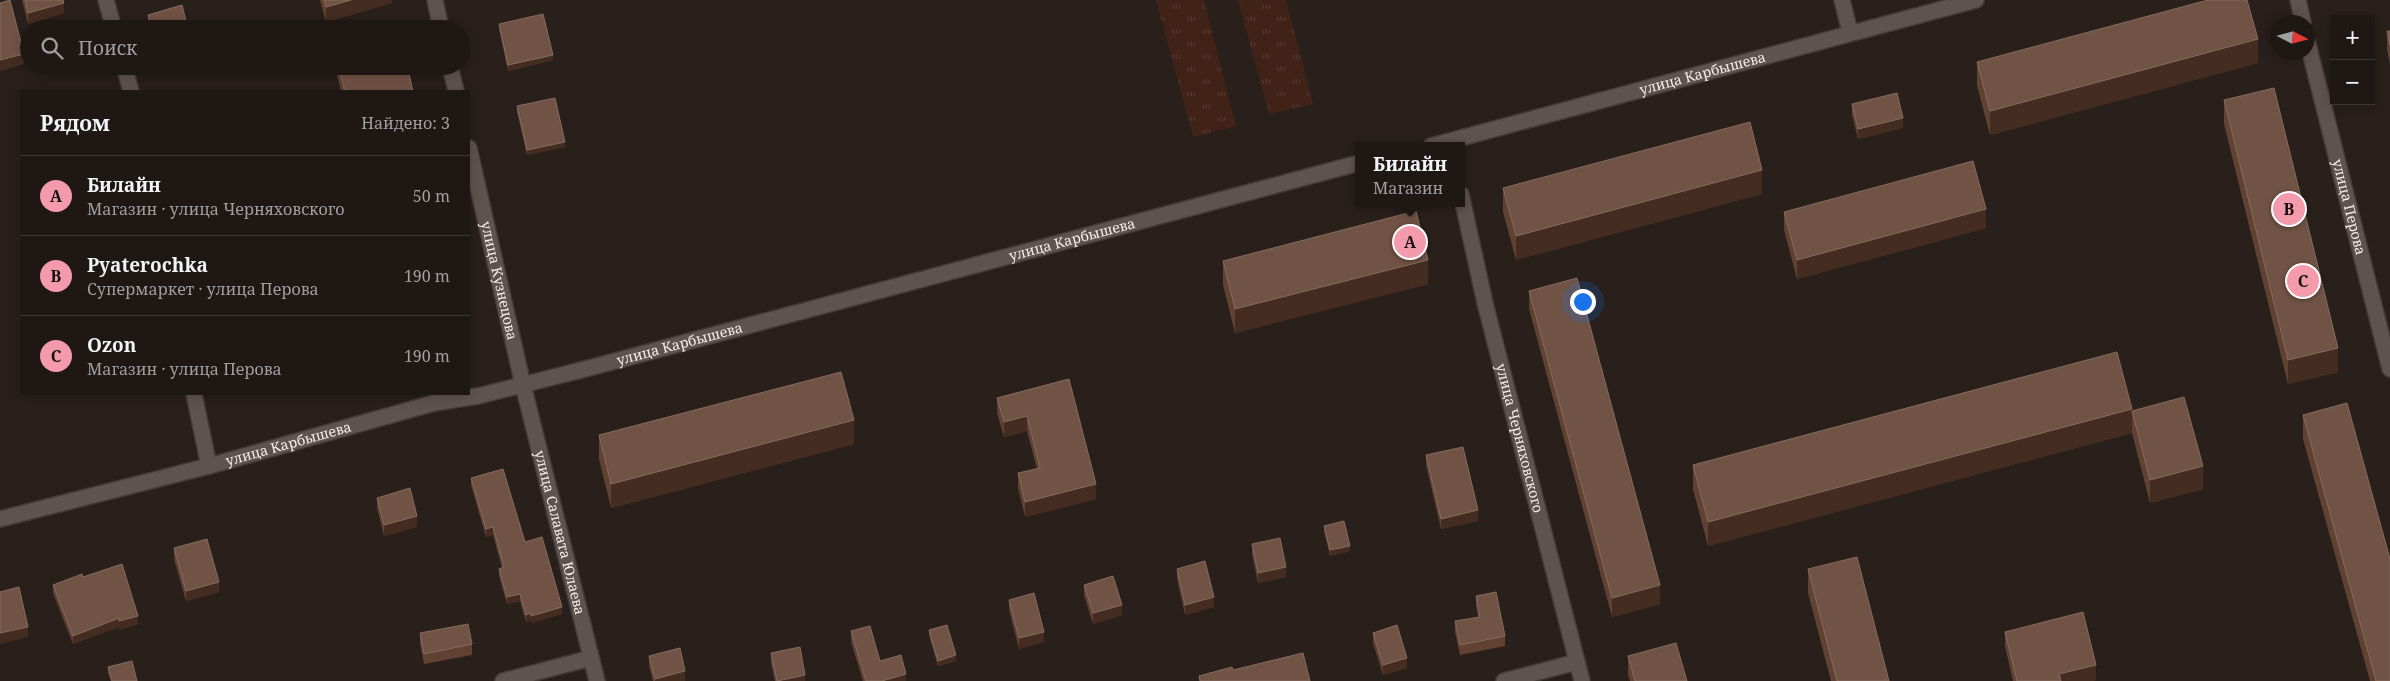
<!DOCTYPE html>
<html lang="ru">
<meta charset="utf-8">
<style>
body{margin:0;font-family:"Noto Serif",serif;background:#27201d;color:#f1f3f6}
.controls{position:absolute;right:15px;top:15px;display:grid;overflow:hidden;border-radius:0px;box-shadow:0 2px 12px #0003}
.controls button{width:45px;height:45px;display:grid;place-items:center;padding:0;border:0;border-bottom:1px solid #3c3634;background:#1f1714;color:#f1f3f6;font:25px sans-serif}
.compass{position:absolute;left:2270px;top:15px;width:45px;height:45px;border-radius:50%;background:#1f1714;box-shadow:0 2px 12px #0003;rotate:96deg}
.you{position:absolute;left:1582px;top:301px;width:18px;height:18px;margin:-12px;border:4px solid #fff;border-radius:50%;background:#1a73e8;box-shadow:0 0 0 8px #1a73e833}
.badge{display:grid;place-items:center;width:32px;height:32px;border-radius:50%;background:#f39aac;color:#111;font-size:16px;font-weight:700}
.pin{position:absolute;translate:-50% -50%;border:2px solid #fff;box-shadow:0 1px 5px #0006}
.popup{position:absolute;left:1355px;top:142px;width:110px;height:65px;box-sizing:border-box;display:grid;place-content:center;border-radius:0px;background:#1f1714;filter:drop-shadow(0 1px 4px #0005);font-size:16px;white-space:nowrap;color:#a19fa0}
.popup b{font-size:19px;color:#f1f3f6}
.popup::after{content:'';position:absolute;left:50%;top:100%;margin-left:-10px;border:10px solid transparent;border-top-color:#1f1714}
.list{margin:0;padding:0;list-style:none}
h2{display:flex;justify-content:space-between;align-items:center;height:65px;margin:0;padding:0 20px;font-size:21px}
h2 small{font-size:16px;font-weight:400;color:#a19fa0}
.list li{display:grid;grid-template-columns:32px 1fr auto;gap:15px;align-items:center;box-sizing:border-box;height:80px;padding:0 20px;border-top:1px solid #3c3634}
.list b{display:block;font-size:19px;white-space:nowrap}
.list p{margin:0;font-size:16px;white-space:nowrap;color:#a19fa0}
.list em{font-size:16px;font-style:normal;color:#a19fa0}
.icon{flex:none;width:28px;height:28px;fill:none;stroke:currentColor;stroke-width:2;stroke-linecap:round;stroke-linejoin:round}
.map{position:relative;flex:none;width:2390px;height:681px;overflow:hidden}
.search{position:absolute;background:#1f1714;box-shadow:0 2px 12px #0003;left:20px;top:20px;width:450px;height:55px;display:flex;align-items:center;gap:12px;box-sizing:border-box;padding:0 18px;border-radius:28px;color:#a19fa0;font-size:19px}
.panel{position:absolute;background:#1f1714;box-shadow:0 2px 12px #0003;left:20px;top:90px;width:450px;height:305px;border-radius:0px}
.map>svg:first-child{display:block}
</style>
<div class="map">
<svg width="2390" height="681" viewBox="0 0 2390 681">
<defs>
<pattern id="grass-tufts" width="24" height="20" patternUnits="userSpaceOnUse" patternTransform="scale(1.25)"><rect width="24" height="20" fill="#402217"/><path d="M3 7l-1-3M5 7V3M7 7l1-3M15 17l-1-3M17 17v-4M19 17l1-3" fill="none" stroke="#53382e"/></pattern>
</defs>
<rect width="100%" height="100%" fill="#291f1b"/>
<path fill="url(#grass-tufts)" d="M 1156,0 L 1204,0 L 1236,126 L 1193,137 Z
M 1238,0 L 1286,0 L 1313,104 L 1269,114 Z"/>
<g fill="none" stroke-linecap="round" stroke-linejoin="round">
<defs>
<path id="street" d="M 106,0 L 114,29
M 1842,0 L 1850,32
M 124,66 L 131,91
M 194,394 L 209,466
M 503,681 L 591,658
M 1504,681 L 1577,662"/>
<g id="secondary">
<path d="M 435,0 L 441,29"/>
<path d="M 2298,0 L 2303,22"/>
<path id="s1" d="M 2308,44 L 2390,369"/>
<path d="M 450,66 L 456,91"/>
<path id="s2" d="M 1431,146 L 1976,0"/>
<path id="s3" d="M 469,148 L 523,385 L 597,681"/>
<path id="s4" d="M 1461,194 L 1485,303 L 1582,681"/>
<path id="s5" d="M 0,519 L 209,466 L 434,403 L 478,396 L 589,368 L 1359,163"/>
</g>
</defs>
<use href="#street" stroke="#433b38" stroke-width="18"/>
<use href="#secondary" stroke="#433b38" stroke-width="18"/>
<use href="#street" stroke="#5f534f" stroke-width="15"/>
<use href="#secondary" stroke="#5f534f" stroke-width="15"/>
</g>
<path fill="#614131" d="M 22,0 L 63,0 L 64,13 L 28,24 Z
M 320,0 L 392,0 L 392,3 L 326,22 Z
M 148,15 L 188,29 L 149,29 L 148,25 Z
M 499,24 L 553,60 L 508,71 L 499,29 Z
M 2387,31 L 2390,31 L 2390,64 L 2387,50 Z
M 1977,62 L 2258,63 L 1990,135 L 1977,86 Z
M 335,66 L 407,66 L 413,91 L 341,91 Z
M 2224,100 L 2338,372 L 2288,384 L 2224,124 Z
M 1852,104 L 1903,128 L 1858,139 L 1852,115 Z
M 517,106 L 565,147 L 527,155 L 517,112 Z
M 1503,188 L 1762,194 L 1516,260 L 1503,212 Z
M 1784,212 L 1986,228 L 1797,279 L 1784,230 Z
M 1223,261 L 1428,284 L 1235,333 L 1223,285 Z
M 1529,291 L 1660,604 L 1612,617 L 1529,309 Z
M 1069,379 L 1096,499 L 1025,517 L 1018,488 L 1018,473 L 1037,469 L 1027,431 L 1004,437 L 997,413 L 997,398 Z
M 2132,411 L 2203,489 L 2150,503 L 2132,433 L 1708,546 L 1693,489 L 1693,465 Z
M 2303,415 L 2390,681 L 2370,681 L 2303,439 Z
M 599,435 L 854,444 L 611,508 L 599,459 Z
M 1426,455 L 1478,521 L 1441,529 L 1426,465 Z
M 471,478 L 525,542 L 562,614 L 531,623 L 531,620 L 526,622 L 520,601 L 507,604 L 499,576 L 499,569 L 502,568 L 493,535 L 486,537 L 471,485 Z
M 377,498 L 417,527 L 384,536 L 377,508 Z
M 1324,526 L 1350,551 L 1330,556 L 1324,531 Z
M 1252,544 L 1286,577 L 1258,583 L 1252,554 Z
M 174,548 L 219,592 L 186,601 L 174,559 Z
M 1177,569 L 1214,607 L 1185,615 L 1177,579 Z
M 1808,569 L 1889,681 L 1831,681 L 1808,593 Z
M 83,577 L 138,624 L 119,630 L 119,627 L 73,644 L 53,593 L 53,585 Z
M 1084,585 L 1122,615 L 1093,624 L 1084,595 Z
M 1476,596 L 1505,636 L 1505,646 L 1460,655 L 1455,632 L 1455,621 L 1478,617 L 1476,606 Z
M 1009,600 L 1044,642 L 1019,649 L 1009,610 Z
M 929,630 L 956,661 L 938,666 L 929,636 Z
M 851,631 L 880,661 L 906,681 L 863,681 L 851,642 Z
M 2005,632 L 2096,680 L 2092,681 L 2013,681 L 2005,646 Z
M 420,633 L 472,644 L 472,655 L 424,664 L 420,644 Z
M 1373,633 L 1407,668 L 1383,675 L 1373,643 Z
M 771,653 L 805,681 L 775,681 L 771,664 Z
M 649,656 L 685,681 L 653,681 L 649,666 Z
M 1628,656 L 1687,681 L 1630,681 L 1628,675 Z
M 108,667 L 137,681 L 111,681 L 108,673 Z"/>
<path fill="#442c20" d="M 351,0 L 392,0 L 392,3 L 326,22 L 326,7 Z
M 64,3 L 64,13 L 28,24 L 28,13 Z
M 2258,39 L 2258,63 L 1990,135 L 1990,111 Z
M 24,54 L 24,64 L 0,71 L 0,60 Z
M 553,55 L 553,60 L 508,71 L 508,65 Z
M 162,66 L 186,66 L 162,73 Z
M 1903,118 L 1903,128 L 1858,139 L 1858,129 Z
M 565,142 L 565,147 L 527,155 L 527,150 Z
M 1762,170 L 1762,194 L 1516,260 L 1516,236 Z
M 1986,209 L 1986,228 L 1797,279 L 1797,260 Z
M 1428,260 L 1428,284 L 1235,333 L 1235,309 Z
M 2338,348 L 2338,372 L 2288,384 L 2288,360 Z
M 2132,409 L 2132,433 L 1708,546 L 1708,522 Z
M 1027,416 L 1027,431 L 1004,437 L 1004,422 Z
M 854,420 L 854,444 L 611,508 L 611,484 Z
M 2203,466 L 2203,489 L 2150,503 L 2150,480 Z
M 1096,484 L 1096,499 L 1025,517 L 1025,502 Z
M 1478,510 L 1478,521 L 1441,529 L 1441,519 Z
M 417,516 L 417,527 L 384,536 L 384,525 Z
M 493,527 L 493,535 L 486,537 L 486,529 Z
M 1350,546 L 1350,551 L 1330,556 L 1330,550 Z
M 1286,567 L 1286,577 L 1258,583 L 1258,573 Z
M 219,582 L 219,592 L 186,601 L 186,591 Z
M 1660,585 L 1660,604 L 1612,617 L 1612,598 Z
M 520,594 L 520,601 L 507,604 L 507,597 Z
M 1214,597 L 1214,607 L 1185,615 L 1185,605 Z
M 1122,605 L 1122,615 L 1093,624 L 1093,613 Z
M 562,607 L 562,614 L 531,623 L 531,616 Z
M 531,613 L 531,620 L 526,622 L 526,615 Z
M 138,616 L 138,624 L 119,630 L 119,621 Z
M 119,618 L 119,627 L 73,644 L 73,636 Z
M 28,627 L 28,637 L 0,644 L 0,633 Z
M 1044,632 L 1044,642 L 1019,649 L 1019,638 Z
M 956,655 L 956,661 L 938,666 L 938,661 Z
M 1407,658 L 1407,668 L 1383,675 L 1383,665 Z
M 2096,665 L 2096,680 L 2092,681 L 2059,681 L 2059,674 Z
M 685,671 L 685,681 L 655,681 L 655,679 Z
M 906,674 L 906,681 L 882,681 Z
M 805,675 L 805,681 L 778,681 Z"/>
<path fill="#715345" stroke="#856c5f" d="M 10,0 L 24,54 L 0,60 L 0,3 Z
M 25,0 L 63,0 L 64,3 L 28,13 Z
M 324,0 L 351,0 L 326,7 Z
M 2208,0 L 2247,0 L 2258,39 L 1990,111 L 1977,62 Z
M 182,5 L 188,29 L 152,29 L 148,15 Z
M 543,14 L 553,55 L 508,65 L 499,24 Z
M 2387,31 L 2390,31 L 2390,45 Z
M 338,66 L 407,66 L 413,91 L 345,91 Z
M 2274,88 L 2338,348 L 2288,360 L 2224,100 Z
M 1897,93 L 1903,118 L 1858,129 L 1852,104 Z
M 555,98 L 565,142 L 527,150 L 517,106 Z
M 1750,122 L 1762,170 L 1516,236 L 1503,188 Z
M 1973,161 L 1986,209 L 1797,260 L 1784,212 Z
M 1416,211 L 1428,260 L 1235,309 L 1223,261 Z
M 1577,278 L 1660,585 L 1612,598 L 1529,291 Z
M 2117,352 L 2132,409 L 1708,522 L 1693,465 Z
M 841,372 L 854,420 L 611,484 L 599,435 Z
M 1069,379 L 1096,484 L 1025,502 L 1018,473 L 1040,468 L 1027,416 L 1004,422 L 997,398 Z
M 2184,397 L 2203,466 L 2150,480 L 2132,411 Z
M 2347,403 L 2390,559 L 2390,681 L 2376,681 L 2303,415 Z
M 1463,447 L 1478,510 L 1441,519 L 1426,455 Z
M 503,469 L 525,542 L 542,537 L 562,607 L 531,616 L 531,613 L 526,615 L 520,594 L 507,597 L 499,569 L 504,567 L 493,527 L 486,529 L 471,478 Z
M 410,488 L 417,516 L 384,525 L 377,498 Z
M 1344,521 L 1350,546 L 1330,550 L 1324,526 Z
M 1280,538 L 1286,567 L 1258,573 L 1252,544 Z
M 207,539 L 219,582 L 186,591 L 174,548 Z
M 1857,557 L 1889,681 L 1837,681 L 1808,569 Z
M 1205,561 L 1214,597 L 1185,605 L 1177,569 Z
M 122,564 L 138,616 L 119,621 L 119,618 L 73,636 L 53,585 L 82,574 L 83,577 Z
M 1113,576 L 1122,605 L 1093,613 L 1084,585 Z
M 19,587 L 28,627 L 0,633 L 0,592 Z
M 1496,592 L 1505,636 L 1460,645 L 1455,621 L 1480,617 L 1476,596 Z
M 1034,593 L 1044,632 L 1019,638 L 1009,600 Z
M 2083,612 L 2096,665 L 2059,674 L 2061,681 L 2017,681 L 2005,632 Z
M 468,624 L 472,644 L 424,654 L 420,633 Z
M 947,625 L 956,655 L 938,661 L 929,630 Z
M 1397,625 L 1407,658 L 1383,665 L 1373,633 Z
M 870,626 L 880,661 L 901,655 L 906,674 L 882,681 L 866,681 L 851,631 Z
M 1676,643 L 1687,681 L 1635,681 L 1628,656 Z
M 800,647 L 805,675 L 777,681 L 771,653 Z
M 680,648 L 685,671 L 655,679 L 649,656 Z
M 1303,653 L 1310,681 L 1200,681 L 1199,676 L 1232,667 L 1233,670 Z
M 132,661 L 137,681 L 112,681 L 108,667 Z"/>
<g text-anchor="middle" stroke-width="4" stroke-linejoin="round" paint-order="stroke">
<g font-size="14" fill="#f4edea" stroke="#1f1612">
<text dy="5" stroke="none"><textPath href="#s2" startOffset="281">улица Карбышева</textPath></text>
<text dy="5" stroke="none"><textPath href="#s1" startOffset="168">улица Перова</textPath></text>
<text dy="5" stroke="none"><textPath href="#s5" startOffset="1108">улица Карбышева</textPath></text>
<text dy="5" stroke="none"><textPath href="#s3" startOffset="136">улица Кузнецова</textPath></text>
<text dy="5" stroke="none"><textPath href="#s5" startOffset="702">улица Карбышева</textPath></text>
<text dy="5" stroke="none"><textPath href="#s4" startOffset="251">улица Черняховского</textPath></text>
<text dy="5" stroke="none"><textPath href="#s5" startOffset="298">улица Карбышева</textPath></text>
<text dy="5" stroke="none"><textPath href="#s3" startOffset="395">улица Салавата Юлаева</textPath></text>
</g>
</g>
</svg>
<div class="controls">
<button>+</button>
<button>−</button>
</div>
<svg class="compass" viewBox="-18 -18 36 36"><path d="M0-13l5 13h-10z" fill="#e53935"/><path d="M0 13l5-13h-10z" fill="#a19fa0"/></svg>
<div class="you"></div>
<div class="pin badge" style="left:1410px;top:242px">A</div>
<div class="popup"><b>Билайн</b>Магазин</div>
<div class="pin badge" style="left:2289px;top:209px">B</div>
<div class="pin badge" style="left:2303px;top:281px">C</div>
<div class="search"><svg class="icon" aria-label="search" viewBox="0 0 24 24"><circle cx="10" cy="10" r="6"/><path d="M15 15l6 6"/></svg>Поиск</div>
<section class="panel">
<h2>Рядом<small>Найдено: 3</small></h2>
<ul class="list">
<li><span class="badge">A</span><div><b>Билайн</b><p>Магазин · улица Черняховского</p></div><em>50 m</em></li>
<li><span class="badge">B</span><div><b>Pyaterochka</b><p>Супермаркет · улица Перова</p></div><em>190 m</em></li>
<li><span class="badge">C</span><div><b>Ozon</b><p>Магазин · улица Перова</p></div><em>190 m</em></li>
</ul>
</section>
</div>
